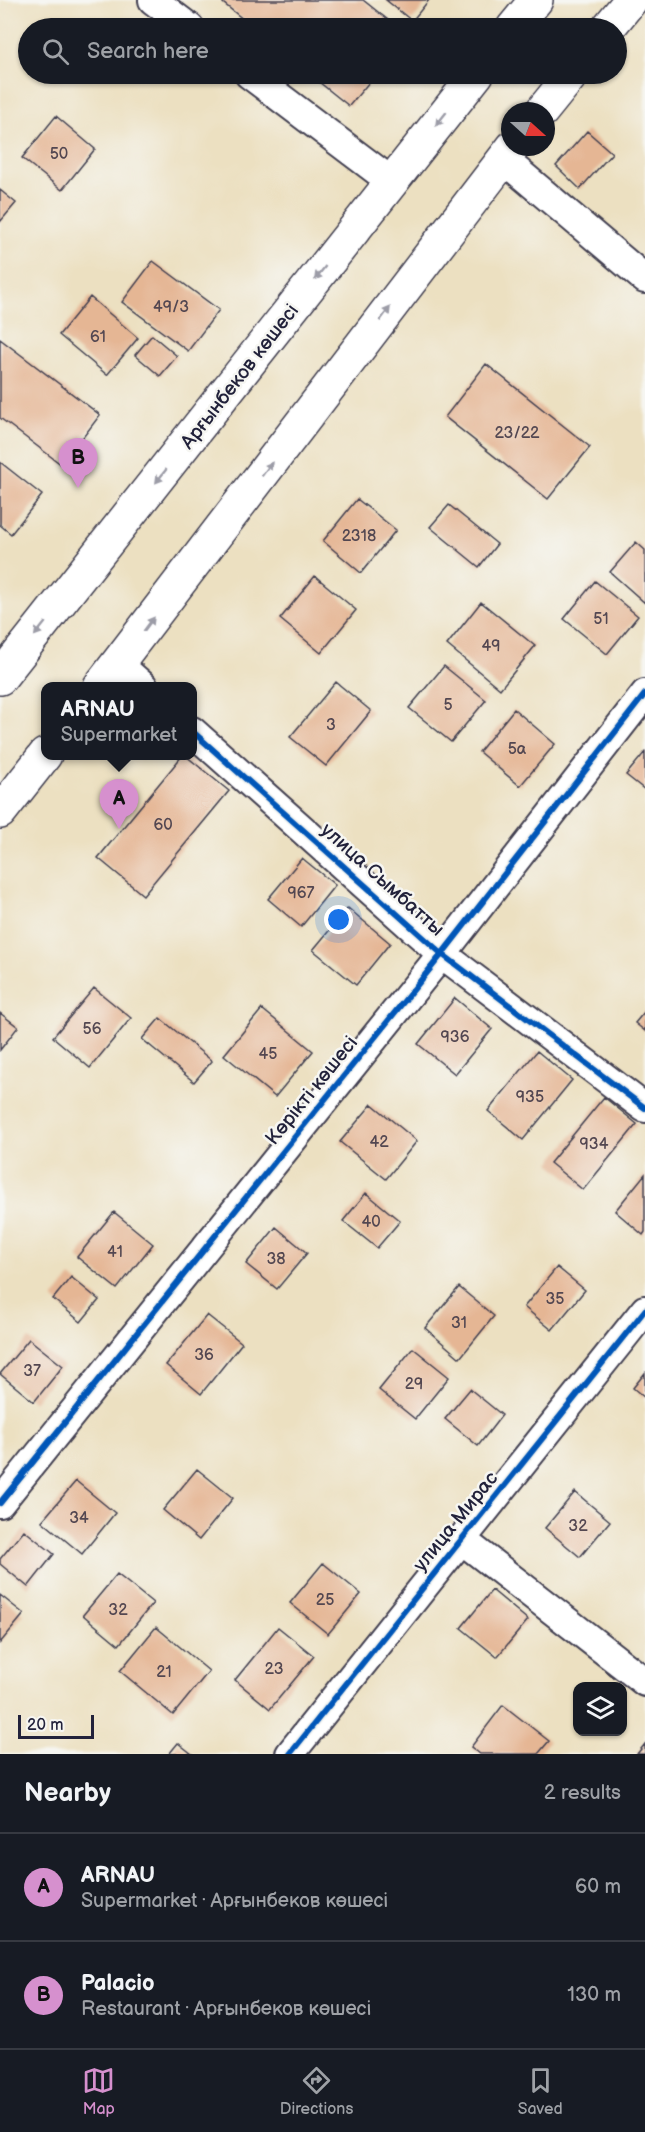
<!DOCTYPE html>
<meta charset="utf-8">
<style>
body{margin:0;font-family:"Balsamiq Sans",sans-serif;background:#242831;color:#f1f3f6}
.controls{position:absolute;right:18px;bottom:18px;display:grid;overflow:hidden;border-radius:12px;box-shadow:0 2px 4px #0004}
.controls button{width:54px;height:54px;display:grid;place-items:center;padding:0;border:0;border-bottom:2px solid #363941;background:#171b24;color:#f1f3f6;font:30px sans-serif}
.compass{position:absolute;left:501px;top:102px;width:54px;height:54px;border-radius:50%;background:#171b24;box-shadow:0 2px 4px #0004;rotate:111deg}
.scale{position:absolute;left:18px;bottom:15px;width:76px;box-sizing:border-box;padding-left:6px;border:3px solid #22223b;border-top:0;font-size:16px;line-height:21px;white-space:nowrap;color:#22223b;-webkit-text-stroke:4px #f6f6f2;paint-order:stroke}
.you{position:absolute;left:339px;top:920px;width:21px;height:21px;margin:-15px;border:4px solid #fff;border-radius:50%;background:#1a73e8;box-shadow:0 0 0 9px #1a73e833}
.badge{display:grid;place-items:center;width:39px;height:39px;border-radius:50%;background:#d690ce;color:#111;font-size:20px;font-weight:700}
.pin{position:absolute;translate:-50% -50px;filter:drop-shadow(0 2px 3px #0008)}
.pin::after{content:'';position:absolute;top:32px;width:21px;height:18px;background:inherit;clip-path:polygon(0 0,100% 0,50% 100%)}
.popup{position:absolute;left:41px;top:682px;width:156px;height:78px;box-sizing:border-box;display:grid;place-content:center;border-radius:12px;background:#171b24;filter:drop-shadow(0 2px 4px #0005);font-size:20px;white-space:nowrap;color:#9ea1a6}
.popup b{font-size:22px;color:#f1f3f6}
.popup::after{content:'';position:absolute;left:50%;top:100%;margin-left:-12px;border:12px solid transparent;border-top-color:#171b24}
.list{margin:0;padding:0;list-style:none}
h2{display:flex;justify-content:space-between;align-items:center;height:78px;margin:0;padding:0 24px;font-size:26px}
h2 small{font-size:20px;font-weight:400;color:#9ea1a6}
.list li{display:grid;grid-template-columns:39px 1fr auto;gap:18px;align-items:center;box-sizing:border-box;height:108px;padding:0 24px;border-top:2px solid #363941}
.list b{display:block;font-size:22px;white-space:nowrap}
.list p{margin:0;font-size:20px;white-space:nowrap;color:#9ea1a6}
.list em{font-size:20px;font-style:normal;color:#9ea1a6}
.icon{flex:none;width:33px;height:33px;fill:none;stroke:currentColor;stroke-width:2;stroke-linecap:round;stroke-linejoin:round}
.map{position:relative;flex:none;width:645px;height:1754px;overflow:hidden}
.search{position:absolute;background:#171b24;box-shadow:0 2px 4px #0004;left:18px;right:18px;top:18px;height:66px;display:flex;align-items:center;gap:15px;box-sizing:border-box;padding:0 21px;border-radius:33px;color:#9ea1a6;font-size:22px}
.sheet{height:294px;background:#171b24}
nav{display:flex;justify-content:space-around;align-items:center;box-sizing:border-box;height:84px;border-top:2px solid #363941;background:#171b24;font-size:16px;color:#9ea1a6}
nav a{display:grid;justify-items:center;gap:3px}
nav .on{color:#d690ce}
.map>svg:first-child{display:block}
</style>
<div class="map">
<svg width="645" height="1754" viewBox="0 0 645 1754">
<rect width="100%" height="100%" fill="#f6f6f2"/>
<filter id="ink" filterUnits="userSpaceOnUse"><feTurbulence type="fractalNoise" baseFrequency=".0167" numOctaves="2"/><feDisplacementMap in="SourceGraphic" scale="12" xChannelSelector="R" yChannelSelector="G"/><feConvolveMatrix kernelMatrix="1 2 1 2 8 2 1 2 1" color-interpolation-filters="sRGB"/></filter>
<filter id="wash" filterUnits="userSpaceOnUse"><feTurbulence type="fractalNoise" baseFrequency=".008" numOctaves="4" result="noise"/><feDisplacementMap in="SourceGraphic" scale="24" xChannelSelector="R" yChannelSelector="G"/><feGaussianBlur stdDeviation="1.35" result="paint"/><feColorMatrix in="noise" values="0 0 0 0 0 0 0 0 0 0 0 0 0 0 0 0 0 1.4 0 .05"/><feComposite in="paint" operator="in"/></filter>
<g filter="url(#wash)">
<rect width="100%" height="100%" fill="#ece0c1"/>
<g id="blocks">
<path fill="#e5b694" d="M 225,0 L 363,0 L 398,28 L 254,28 L 223,3 Z
M 386,0 L 429,0 L 412,21 Z
M 309,74 L 376,74 L 349,106 Z
M 56,116 L 95,149 L 62,190 L 22,158 Z
M 587,131 L 612,153 L 580,189 L 556,166 Z
M 0,190 L 16,203 L 0,222 Z
M 153,261 L 219,310 L 188,351 L 122,302 Z
M 90,297 L 138,338 L 107,375 L 59,335 Z
M 152,335 L 177,356 L 160,376 L 135,355 Z
M 0,339 L 100,415 L 62,465 L 0,418 Z
M 486,364 L 590,447 L 548,499 L 445,417 Z
M 0,462 L 42,495 L 11,534 L 0,525 Z
M 357,499 L 396,530 L 361,573 L 323,541 Z
M 449,505 L 497,544 L 479,567 L 430,527 Z
M 636,542 L 645,550 L 645,603 L 610,572 Z
M 315,576 L 356,610 L 321,653 L 280,619 Z
M 595,581 L 638,616 L 607,654 L 564,619 Z
M 481,602 L 535,646 L 500,689 L 447,645 Z
M 444,666 L 486,700 L 451,742 L 409,708 Z
M 336,682 L 371,711 L 326,766 L 290,737 Z
M 514,709 L 555,744 L 520,786 L 479,752 Z
M 645,752 L 645,790 L 626,775 Z
M 182,756 L 186,756 L 229,791 L 143,895 L 98,858 Z
M 302,858 L 335,885 L 301,927 L 268,899 Z
M 348,908 L 390,943 L 356,985 L 313,950 Z
M 94,988 L 131,1018 L 90,1068 L 53,1037 Z
M 455,998 L 492,1029 L 455,1074 L 418,1044 Z
M 262,1009 L 313,1051 L 275,1097 L 224,1055 Z
M 645,1011 L 645,1031 L 635,1023 Z
M 0,1013 L 18,1027 L 0,1050 Z
M 160,1018 L 212,1061 L 194,1082 L 142,1039 Z
M 537,1051 L 572,1080 L 523,1140 L 488,1111 Z
M 604,1097 L 637,1124 L 583,1190 L 550,1163 Z
M 372,1104 L 417,1141 L 386,1179 L 340,1142 Z
M 645,1174 L 645,1232 L 643,1235 L 615,1211 Z
M 366,1193 L 400,1221 L 377,1248 L 343,1221 Z
M 114,1212 L 153,1244 L 117,1289 L 77,1257 Z
M 276,1227 L 307,1253 L 277,1289 L 246,1264 Z
M 557,1267 L 585,1290 L 552,1330 L 524,1307 Z
M 71,1277 L 99,1300 L 81,1322 L 53,1299 Z
M 459,1287 L 494,1316 L 460,1358 L 425,1328 Z
M 207,1315 L 242,1343 L 201,1394 L 166,1365 Z
M 29,1339 L 63,1366 L 34,1402 L 0,1374 Z
M 413,1348 L 449,1377 L 415,1419 L 379,1390 Z
M 645,1373 L 645,1398 L 633,1388 Z
M 470,1389 L 502,1415 L 478,1446 L 445,1419 Z
M 197,1469 L 233,1498 L 199,1540 L 163,1510 Z
M 76,1481 L 115,1513 L 82,1554 L 42,1521 Z
M 575,1492 L 610,1521 L 580,1557 L 545,1528 Z
M 24,1530 L 54,1554 L 28,1587 L 0,1564 L 0,1559 Z
M 323,1563 L 361,1594 L 328,1634 L 290,1603 Z
M 117,1574 L 153,1603 L 119,1645 L 83,1615 Z
M 492,1590 L 528,1620 L 497,1657 L 461,1628 Z
M 0,1595 L 24,1614 L 0,1643 Z
M 156,1627 L 209,1671 L 173,1715 L 120,1671 Z
M 278,1627 L 314,1656 L 270,1709 L 235,1680 Z
M 503,1705 L 549,1741 L 538,1754 L 480,1754 L 471,1747 Z
M 178,1743 L 192,1754 L 169,1754 Z
M 645,1744 L 645,1754 L 637,1754 Z"/>
</g>
</g>
<g filter="url(#ink)">
<use href="#blocks" fill-opacity="0" stroke="#403e4f" stroke-width="1.5"/>
<g fill="none" stroke-linecap="round" stroke-linejoin="round">
<defs>
<path id="minor" d="M 153,0 L 190,28
M 249,74 L 392,182
M 503,159 L 645,279
M 118,664 L 143,686
M 192,731 L 442,954 L 645,1108
M 0,1503 L 442,954 L 645,694
M 462,1540 L 645,1682
M 290,1754 L 645,1310"/>
<path id="major" d="M 513,28 L 536,0
M 608,28 L 631,0
M 542,111 L 572,74
M 0,678 L 477,74
M 100,686 L 513,147
M 0,812 L 45,755"/>
</defs>
<use href="#minor" stroke="#403e4f" stroke-width="32"/>
<use href="#major" stroke="#403e4f" stroke-width="36"/>
<use href="#minor" stroke="#fff" stroke-width="28"/>
<use href="#major" stroke="#fff" stroke-width="33"/>
<defs>
<path id="cycleway" d="M 192,731 L 442,954 L 645,1108
M 0,1503 L 442,954 L 645,694
M 290,1754 L 645,1310"/>
</defs>
<use href="#cycleway" stroke="#f6f6f2" stroke-width="10"/>
<use href="#cycleway" stroke="#0057b8" stroke-width="6"/>
</g>
<defs><path id="oneway-solid" d="M-6-.8H1V-3.2L6.5 0L1 3.2V.8H-6Z" transform="scale(1.5)"/></defs>
<g fill="#9c9ca7">
<use href="#oneway-solid" transform="translate(441 119) rotate(128)"/>
<use href="#oneway-solid" transform="translate(320 273) rotate(128)"/>
<use href="#oneway-solid" transform="translate(385 314) rotate(-53)"/>
<use href="#oneway-solid" transform="translate(267 469) rotate(-53)"/>
<use href="#oneway-solid" transform="translate(161 476) rotate(128)"/>
<use href="#oneway-solid" transform="translate(149 624) rotate(-53)"/>
<use href="#oneway-solid" transform="translate(40 629) rotate(129)"/>
</g>
</g>
<g text-anchor="middle" stroke-width="5" stroke-linejoin="round" paint-order="stroke">
<g font-size="16" fill="#534751">
<text x="59" y="159">50</text>
<text x="171" y="312">49/3</text>
<text x="98" y="342">61</text>
<text x="517" y="438">23/22</text>
<text x="359" y="541">2318</text>
<text x="601" y="624">51</text>
<text x="491" y="651">49</text>
<text x="448" y="710">5</text>
<text x="331" y="730">3</text>
<text x="517" y="754">5а</text>
<text x="163" y="830">60</text>
<text x="301" y="898">967</text>
<text x="92" y="1034">56</text>
<text x="455" y="1042">936</text>
<text x="268" y="1059">45</text>
<text x="530" y="1102">935</text>
<text x="379" y="1147">42</text>
<text x="594" y="1149">934</text>
<text x="371" y="1227">40</text>
<text x="115" y="1257">41</text>
<text x="276" y="1264">38</text>
<text x="555" y="1304">35</text>
<text x="459" y="1328">31</text>
<text x="204" y="1360">36</text>
<text x="32" y="1376">37</text>
<text x="414" y="1389">29</text>
<text x="79" y="1523">34</text>
<text x="578" y="1531">32</text>
<text x="325" y="1605">25</text>
<text x="118" y="1615">32</text>
<text x="274" y="1674">23</text>
<text x="164" y="1677">21</text>
</g>
<g font-size="20" fill="#22223b" stroke="#f6f6f2">
<text transform="translate(239 376) rotate(-52)" y="7">Арғынбеков көшесі</text>
<text transform="translate(383 879) rotate(42)" y="7">улица Сымбатты</text>
<text transform="translate(311 1090) rotate(-51)" y="7">Көрікті көшесі</text>
<text transform="translate(455 1521) rotate(-51)" y="7">улица Мирас</text>
</g>
</g>
</svg>
<div class="controls">
<button><svg class="icon" aria-label="layers" viewBox="0 0 24 24"><path d="M12 4l9 5-9 5-9-5zM3 14l9 5 9-5"/></svg></button>
</div>
<svg class="compass" viewBox="-18 -18 36 36"><path d="M0-13l5 13h-10z" fill="#e53935"/><path d="M0 13l5-13h-10z" fill="#9ea1a6"/></svg>
<div class="scale">20 m</div>
<div class="you"></div>
<div class="pin badge" style="left:119px;top:829px">A</div>
<div class="popup"><b>ARNAU</b>Supermarket</div>
<div class="pin badge" style="left:78px;top:488px">B</div>
<div class="search"><svg class="icon" aria-label="search" viewBox="0 0 24 24"><circle cx="10" cy="10" r="6"/><path d="M15 15l6 6"/></svg>Search here</div>
</div>
<section class="sheet">
<h2>Nearby<small>2 results</small></h2>
<ul class="list">
<li><span class="badge">A</span><div><b>ARNAU</b><p>Supermarket · Арғынбеков көшесі</p></div><em>60 m</em></li>
<li><span class="badge">B</span><div><b>Palacio</b><p>Restaurant · Арғынбеков көшесі</p></div><em>130 m</em></li>
</ul>
</section>
<nav>
<a class="on"><svg class="icon" aria-label="map" viewBox="0 0 24 24"><path d="M3 6l6-2 6 2 6-2v14l-6 2-6-2-6 2zM9 4v14M15 6v14"/></svg>Map</a>
<a><svg class="icon" aria-label="directions" viewBox="0 0 24 24"><path d="M12 3l9 9-9 9-9-9zM9 14v-3h6M13 9l2 2-2 2"/></svg>Directions</a>
<a><svg class="icon" aria-label="saved" viewBox="0 0 24 24"><path d="M7 4h10v16l-5-4-5 4z"/></svg>Saved</a>
</nav>
